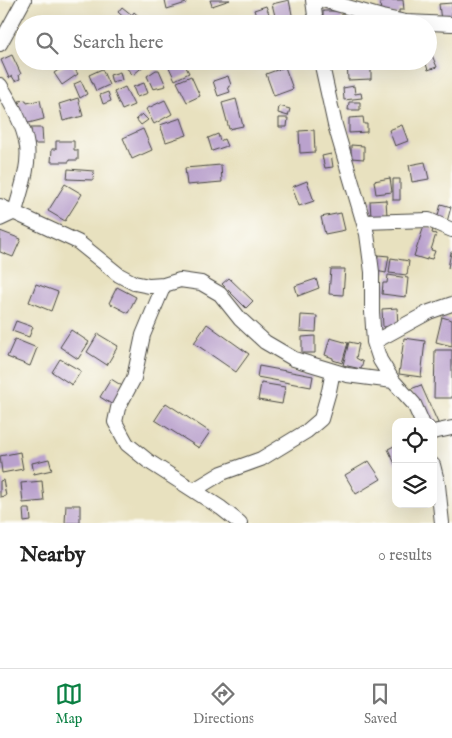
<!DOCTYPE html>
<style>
body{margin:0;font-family:"IM FELL English",serif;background:#f6f6f6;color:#222}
.controls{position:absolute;right:15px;bottom:15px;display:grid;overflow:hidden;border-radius:10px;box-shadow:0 5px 20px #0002}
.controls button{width:45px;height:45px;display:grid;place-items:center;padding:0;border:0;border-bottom:1px solid #e0e0e0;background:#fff;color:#222;font:25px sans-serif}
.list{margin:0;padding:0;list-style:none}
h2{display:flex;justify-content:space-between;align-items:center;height:65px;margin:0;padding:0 20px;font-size:21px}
h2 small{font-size:16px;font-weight:400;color:#767676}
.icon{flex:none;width:28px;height:28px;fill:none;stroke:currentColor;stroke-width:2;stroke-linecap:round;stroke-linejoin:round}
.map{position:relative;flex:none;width:452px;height:523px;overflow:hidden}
.search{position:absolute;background:#fff;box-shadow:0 5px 20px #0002;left:15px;right:15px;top:15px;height:55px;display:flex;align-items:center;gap:12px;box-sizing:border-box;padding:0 18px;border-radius:28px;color:#767676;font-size:19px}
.sheet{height:145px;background:#fff}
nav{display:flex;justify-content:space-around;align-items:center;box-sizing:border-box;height:70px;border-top:1px solid #e0e0e0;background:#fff;font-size:14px;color:#767676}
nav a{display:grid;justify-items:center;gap:2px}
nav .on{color:#0b8043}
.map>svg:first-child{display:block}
</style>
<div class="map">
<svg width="452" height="523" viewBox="0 0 452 523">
<rect width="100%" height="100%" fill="#fdfcf7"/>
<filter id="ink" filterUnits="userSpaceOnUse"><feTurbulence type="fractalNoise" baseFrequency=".02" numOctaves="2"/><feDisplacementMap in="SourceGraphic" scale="10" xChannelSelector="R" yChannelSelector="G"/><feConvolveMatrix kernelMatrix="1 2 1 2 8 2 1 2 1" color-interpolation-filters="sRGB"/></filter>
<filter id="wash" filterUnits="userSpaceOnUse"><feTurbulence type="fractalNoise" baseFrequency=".0096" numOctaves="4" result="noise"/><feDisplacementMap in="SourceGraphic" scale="20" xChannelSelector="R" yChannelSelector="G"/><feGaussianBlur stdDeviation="1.12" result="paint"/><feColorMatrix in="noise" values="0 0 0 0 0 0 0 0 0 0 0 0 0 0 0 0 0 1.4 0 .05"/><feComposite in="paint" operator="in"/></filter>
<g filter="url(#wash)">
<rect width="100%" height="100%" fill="#e8e1bf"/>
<g id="blocks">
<path fill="#baa2cd" d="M 165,0 L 185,0 L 186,3 L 167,9 Z
M 210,0 L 230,0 L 212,6 Z
M 289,0 L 294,24 L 277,24 L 272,4 Z
M 383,0 L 403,0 L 404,10 L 399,10 L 399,14 L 381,15 L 380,2 L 383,2 Z
M 452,3 L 452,20 L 441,21 L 439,4 Z
M 266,6 L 273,24 L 259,24 L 254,10 Z
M 122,7 L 132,15 L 134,12 L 142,19 L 137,24 L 131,24 L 118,12 Z
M 323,11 L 342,11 L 342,24 L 330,24 L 330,21 L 323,21 Z
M 66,18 L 77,24 L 63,24 Z
M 431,53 L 437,67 L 428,70 L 425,61 L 428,61 L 428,54 Z
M 12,55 L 21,74 L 19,75 L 20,79 L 15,81 L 12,76 L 9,78 L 1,60 Z
M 120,61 L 144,61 L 146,64 L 133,75 Z
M 170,61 L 183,61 L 189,73 L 175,80 L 167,63 Z
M 347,61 L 371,61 L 371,79 L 348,80 Z
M 389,61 L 414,61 L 414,63 L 390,65 Z
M 70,62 L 78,74 L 62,85 L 54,73 Z
M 285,67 L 293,89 L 274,96 L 266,74 Z
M 102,69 L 109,85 L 96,91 L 89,75 Z
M 156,70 L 159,70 L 166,86 L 153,89 L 147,76 Z
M 120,72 L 122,80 L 112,83 L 110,75 Z
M 191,76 L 200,96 L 187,102 L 177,82 Z
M 228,76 L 231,85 L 228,87 L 230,92 L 218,96 L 213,81 Z
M 81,81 L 87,94 L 80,98 L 74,84 Z
M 144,83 L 148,93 L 137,97 L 133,87 Z
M 354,86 L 355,94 L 361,93 L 362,98 L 344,100 L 343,88 Z
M 125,87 L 134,105 L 122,110 L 114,92 Z
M 108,92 L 111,101 L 103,104 L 100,95 Z
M 78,98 L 83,116 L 63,121 L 59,104 Z
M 236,99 L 243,126 L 229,129 L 222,103 Z
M 26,100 L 27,103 L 40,100 L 44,119 L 21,125 L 17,105 L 20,105 L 19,101 Z
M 165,100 L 172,114 L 154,124 L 146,109 Z
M 349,102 L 360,102 L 360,110 L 348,110 Z
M 279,106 L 290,109 L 288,116 L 278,113 Z
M 142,114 L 148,120 L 141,125 L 136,119 Z
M 363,117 L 364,124 L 367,124 L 367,132 L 349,133 L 349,118 Z
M 181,118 L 187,135 L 166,142 L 160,125 Z
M 279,118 L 288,118 L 287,127 L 279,127 Z
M 402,125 L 408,141 L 395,146 L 389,130 Z
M 31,128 L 42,128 L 43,144 L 31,144 Z
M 143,129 L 152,150 L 132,159 L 123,138 Z
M 314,130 L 315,152 L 300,153 L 299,131 Z
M 218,134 L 220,141 L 224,139 L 227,146 L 212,151 L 208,138 Z
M 56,141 L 74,141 L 74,150 L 78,150 L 78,160 L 69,160 L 69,162 L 51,162 L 52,149 L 56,149 Z
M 351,145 L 364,146 L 364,159 L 351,158 Z
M 331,154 L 333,167 L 325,168 L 322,156 Z
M 425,162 L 429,179 L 412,182 L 409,165 Z
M 221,165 L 222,182 L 187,185 L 185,168 Z
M 68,169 L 94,171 L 93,180 L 67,179 Z
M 390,178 L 392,192 L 376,194 L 374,181 Z
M 393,179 L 400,179 L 400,200 L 393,200 Z
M 307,181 L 314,201 L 299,206 L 292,187 Z
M 65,184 L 82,194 L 65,221 L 48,211 Z
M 386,200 L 387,216 L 371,217 L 370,201 Z
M 441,204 L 451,207 L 447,222 L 437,219 Z
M 341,213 L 345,230 L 325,234 L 321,217 Z
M 424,226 L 433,229 L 432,233 L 436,234 L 431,250 L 435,251 L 432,259 L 427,258 L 427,260 L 414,256 Z
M 0,231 L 21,239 L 13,257 L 0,252 Z
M 451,252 L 452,252 L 452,269 L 448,268 Z
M 378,255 L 389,256 L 386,273 L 376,271 Z
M 391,258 L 409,261 L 407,275 L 389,273 Z
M 331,269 L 345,269 L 343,295 L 329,294 Z
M 388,275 L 408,278 L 406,297 L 382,294 L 383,283 L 387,283 Z
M 229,278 L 253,301 L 246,308 L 222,284 Z
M 316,279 L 319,288 L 298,296 L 295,286 Z
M 36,284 L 58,292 L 51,311 L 29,302 Z
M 117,287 L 136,297 L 128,313 L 109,303 Z
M 397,308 L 398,326 L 383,327 L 382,309 Z
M 301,315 L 317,316 L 316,332 L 300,331 Z
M 442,317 L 452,320 L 452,346 L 436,342 Z
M 16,321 L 33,327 L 29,337 L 12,331 Z
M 207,324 L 249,354 L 236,372 L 194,343 Z
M 71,330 L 89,342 L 78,359 L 60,347 Z
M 98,334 L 118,346 L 107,365 L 87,352 Z
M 315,336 L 315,353 L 302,353 L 302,337 Z
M 330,338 L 348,343 L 342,363 L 333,360 L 333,358 L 325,355 Z
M 404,338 L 425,341 L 421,377 L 399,374 Z
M 15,339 L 37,348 L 30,366 L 7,357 Z
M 349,342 L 359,344 L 356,358 L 363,362 L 361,369 L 343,365 Z
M 435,350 L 452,350 L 452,398 L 434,398 Z
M 60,359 L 81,371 L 72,385 L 52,372 Z
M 259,366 L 313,376 L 311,387 L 257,377 Z
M 111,379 L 124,387 L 113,405 L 100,397 Z
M 261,383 L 285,387 L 282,404 L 258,400 Z
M 421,385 L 438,423 L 433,425 L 433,422 L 425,422 L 411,389 Z
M 166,403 L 210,432 L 199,448 L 155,420 Z
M 396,445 L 396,466 L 388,449 Z
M 20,452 L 23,469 L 2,473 L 0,456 Z
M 49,459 L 52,470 L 34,474 L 32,463 Z
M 369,461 L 381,479 L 356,494 L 345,475 Z
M 3,480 L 6,496 L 0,497 L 0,481 Z
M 42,481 L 44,501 L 23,503 L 21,483 Z
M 66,505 L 80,505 L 80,523 L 65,523 Z
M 23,509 L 30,509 L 31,521 L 24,522 Z"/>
</g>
</g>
<g filter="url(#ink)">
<use href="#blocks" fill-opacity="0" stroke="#474641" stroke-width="1"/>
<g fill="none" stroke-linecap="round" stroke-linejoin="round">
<defs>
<path id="minor" d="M 313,0 L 316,24
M 323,0 L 382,17 L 406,22 L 452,24
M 0,44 L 24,0
M 321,61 L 335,125 L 367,234 L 372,272 L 372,312 L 374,342 L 380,360 L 393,381 L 414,404 L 422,422
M 0,85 C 11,103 24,125 27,146 C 30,167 20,192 15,212 L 0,219
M 0,206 L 78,242 L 119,275 L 134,283 L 149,286 L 164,285 L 180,280 L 201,283 L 220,294 L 240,319 L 265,342 L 294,359 L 347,375 L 393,381
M 364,222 L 429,220 L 452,230
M 164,285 L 143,335 L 134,378 L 118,408 L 115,422 L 127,444 L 148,461 L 221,508 L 240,523
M 374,342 L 429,312 L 452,304
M 433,432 L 452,428
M 433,465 L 438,485 L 442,523
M 194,490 L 222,473 L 261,459 L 307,431 L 321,419 L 329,391 L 333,371"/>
</defs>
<use href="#minor" stroke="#474641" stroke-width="16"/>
<use href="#minor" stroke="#fff" stroke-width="14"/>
</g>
</g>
</svg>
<div class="controls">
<button><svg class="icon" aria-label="locate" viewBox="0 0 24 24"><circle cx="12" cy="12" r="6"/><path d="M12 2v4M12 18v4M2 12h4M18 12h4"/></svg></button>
<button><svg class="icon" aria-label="layers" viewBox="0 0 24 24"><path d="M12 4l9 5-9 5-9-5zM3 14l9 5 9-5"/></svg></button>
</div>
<div class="search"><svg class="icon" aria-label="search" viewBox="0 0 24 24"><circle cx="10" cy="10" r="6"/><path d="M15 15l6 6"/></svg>Search here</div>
</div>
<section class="sheet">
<h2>Nearby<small>0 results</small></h2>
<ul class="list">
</ul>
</section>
<nav>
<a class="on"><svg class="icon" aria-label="map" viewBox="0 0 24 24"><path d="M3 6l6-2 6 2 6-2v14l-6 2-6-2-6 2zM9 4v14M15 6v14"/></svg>Map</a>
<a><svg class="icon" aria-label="directions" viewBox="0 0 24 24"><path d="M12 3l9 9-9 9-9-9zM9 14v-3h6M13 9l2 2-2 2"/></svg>Directions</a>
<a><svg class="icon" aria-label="saved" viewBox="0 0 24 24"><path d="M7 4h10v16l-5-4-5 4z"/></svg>Saved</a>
</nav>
